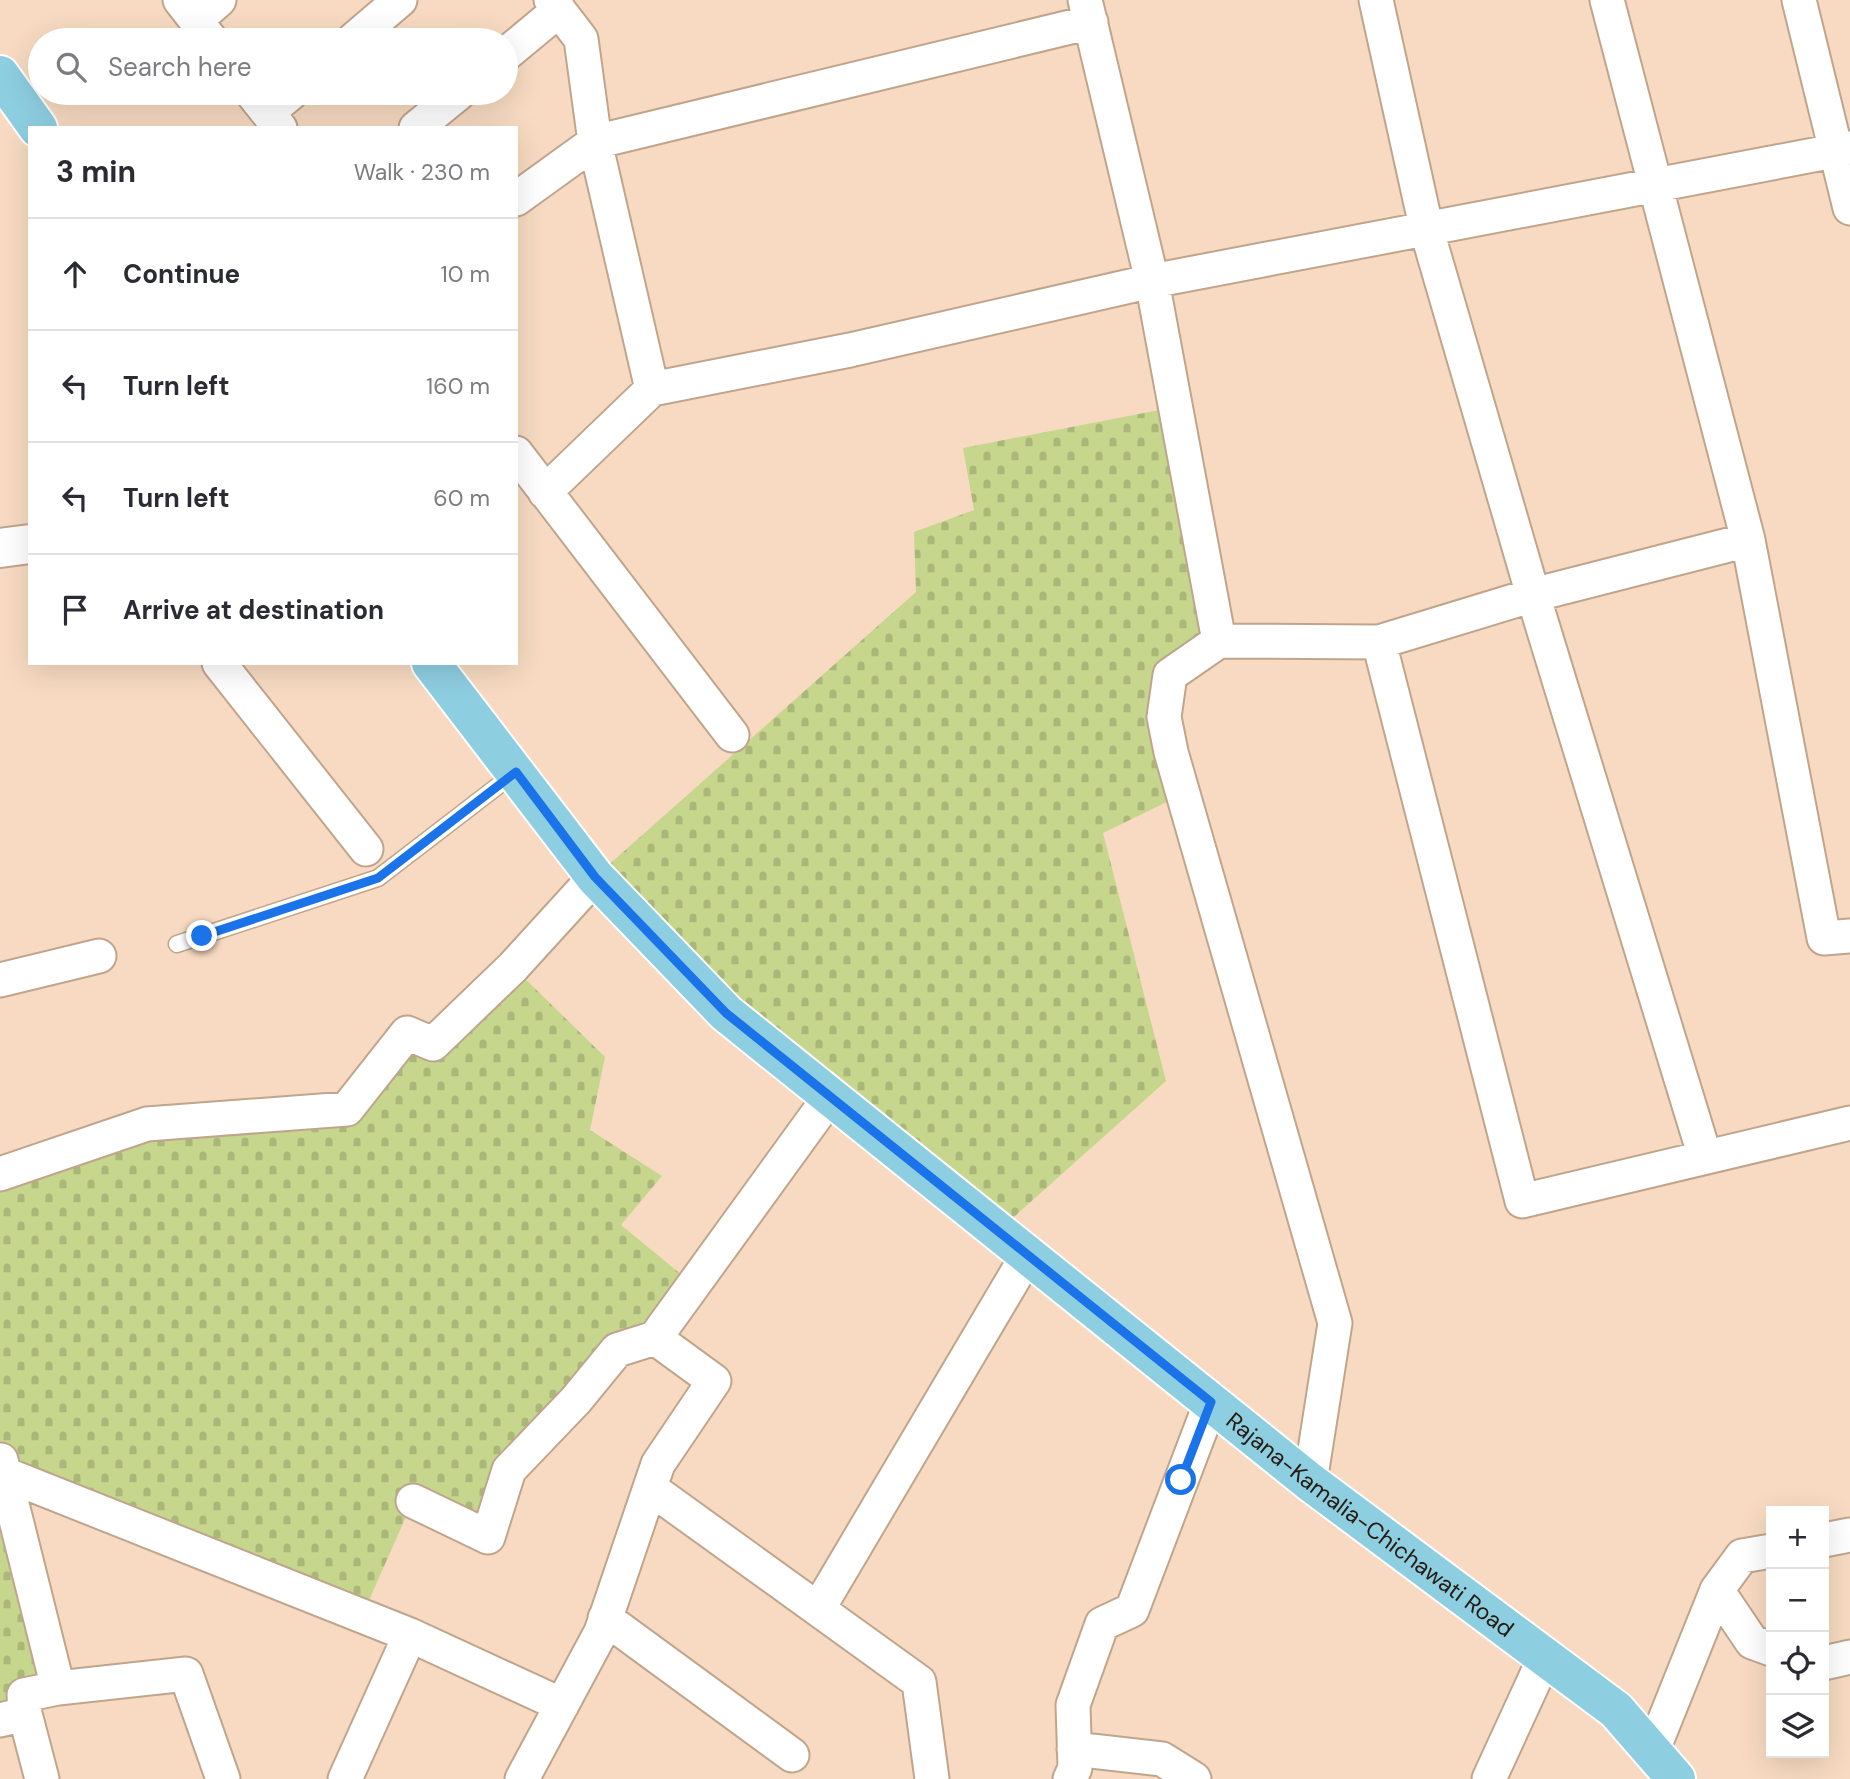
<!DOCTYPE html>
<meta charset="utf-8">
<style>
body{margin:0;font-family:"DM Sans",sans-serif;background:#f2f2f3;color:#2b2b33}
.controls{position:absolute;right:21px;bottom:21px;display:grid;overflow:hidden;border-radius:0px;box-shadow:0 7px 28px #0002}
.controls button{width:63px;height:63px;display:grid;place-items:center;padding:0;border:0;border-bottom:2px solid #e1e1e2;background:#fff;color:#2b2b33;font:35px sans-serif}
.stop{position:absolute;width:21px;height:21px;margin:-16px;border:5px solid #1a73e8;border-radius:50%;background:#fff}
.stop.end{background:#1a73e8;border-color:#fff;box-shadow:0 2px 7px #0008}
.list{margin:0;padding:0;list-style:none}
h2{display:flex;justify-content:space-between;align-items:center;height:91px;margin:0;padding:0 28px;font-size:30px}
h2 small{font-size:23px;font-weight:400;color:#7c7c81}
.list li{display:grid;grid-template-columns:46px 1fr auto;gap:21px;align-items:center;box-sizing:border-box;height:112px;padding:0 28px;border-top:2px solid #e1e1e2}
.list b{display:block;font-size:26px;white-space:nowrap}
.list em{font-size:23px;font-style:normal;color:#7c7c81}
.icon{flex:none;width:38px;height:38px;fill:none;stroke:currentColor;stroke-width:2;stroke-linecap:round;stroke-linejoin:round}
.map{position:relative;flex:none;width:1850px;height:1779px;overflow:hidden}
.search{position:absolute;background:#fff;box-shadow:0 7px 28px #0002;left:28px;top:28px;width:490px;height:77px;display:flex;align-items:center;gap:18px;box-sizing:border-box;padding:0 24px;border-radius:38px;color:#7c7c81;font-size:26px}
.panel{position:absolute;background:#fff;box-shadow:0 7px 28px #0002;left:28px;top:126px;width:490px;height:539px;border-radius:0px}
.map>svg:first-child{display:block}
</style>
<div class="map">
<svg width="1850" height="1779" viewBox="0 0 1850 1779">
<defs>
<pattern id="cemetery-stones" width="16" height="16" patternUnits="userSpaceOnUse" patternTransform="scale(1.75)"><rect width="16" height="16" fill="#c6d68d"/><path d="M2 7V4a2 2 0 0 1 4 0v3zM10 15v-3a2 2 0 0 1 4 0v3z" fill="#aab779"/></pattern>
</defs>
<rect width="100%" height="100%" fill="#f7dac1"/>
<path fill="url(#cemetery-stones)" d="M 1175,407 L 1219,641 L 1170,675 L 1183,794 L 1103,833 L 1166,1081 L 997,1232 L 595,877 L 916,592 L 914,532 L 974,510 L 963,448 Z
M 513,967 L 605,1057 L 590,1130 L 662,1176 L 621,1225 L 694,1285 L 509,1470 L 488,1537 L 413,1501 L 362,1616 L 0,1456 L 0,1175 L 147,1124 L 347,1109 L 407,1033 L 433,1044 Z
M 0,1507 L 58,1688 L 0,1720 Z"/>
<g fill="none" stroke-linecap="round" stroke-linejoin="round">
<defs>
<path id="lane" d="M 177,944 L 378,878 L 516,772"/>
<path id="street" d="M 180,0 L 211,40
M 551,0 L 581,39 L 595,142 L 652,389 L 850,350 L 1152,281 L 1850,148
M 1085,0 L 1152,281 L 1219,641 L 1379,642 L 1533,595 L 1748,540
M 1376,0 L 1427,231 L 1533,595 L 1705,1157
M 1607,0 L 1748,540 L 1824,938 L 1850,936
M 1799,0 L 1850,208
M 196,20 L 219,0
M 353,40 L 400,0
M 506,54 L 559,10
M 252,93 L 280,128
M 268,112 L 291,93
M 416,128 L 459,93
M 516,199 L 595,142 L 1091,22
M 516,453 L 732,735
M 545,492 L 652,389
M 1219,641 L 1170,675 L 1164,717 L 1171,752 L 1335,1323 L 1310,1482
M 1379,642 L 1522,1201 L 1850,1123
M 219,663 L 366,849
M 0,980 L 99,956
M 0,1174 L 147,1124 L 347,1109 L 407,1033 L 433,1044 L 513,967 L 595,877
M 1,1460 L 58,1688 L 24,1695 L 25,1714
M 5,1474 L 410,1635 L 562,1705
M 650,1488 L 919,1682 L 932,1779
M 413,1501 L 488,1537 L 509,1470 L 576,1400 L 617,1350 L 655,1338
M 1824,1540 L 1850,1535
M 1771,1551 L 1742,1556 L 1717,1590 L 1752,1642 L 1771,1649
M 818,1609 L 1027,1256
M 605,1618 L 792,1755
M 1824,1663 L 1850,1657
M 58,1688 L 186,1674 L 223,1779
M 0,1720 L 25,1714 L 42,1779
M 1074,1749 L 1162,1759 L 1194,1779
M 1652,1752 L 1717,1590
M 345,1779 L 410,1635
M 522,1779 L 601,1632 L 658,1464 L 714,1381 L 655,1338 L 829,1098
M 1070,1779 L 1075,1768 L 1073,1705 L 1102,1624 L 1132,1610 L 1211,1402
M 1489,1779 L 1545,1657"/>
<path id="secondary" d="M 0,548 L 30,544"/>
<g id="primary">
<path d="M 0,75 L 38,128"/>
<path id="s1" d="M 431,663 L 595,877 L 726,1013 L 1310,1482 L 1616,1710 L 1676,1779"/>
</g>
</defs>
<use href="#lane" stroke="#c0a58d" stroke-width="19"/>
<use href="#street" stroke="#c0a58d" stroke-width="37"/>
<use href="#secondary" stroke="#c0a58d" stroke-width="42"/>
<use href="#primary" stroke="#fff" stroke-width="42"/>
<use href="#lane" stroke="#fff" stroke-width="16"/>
<use href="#street" stroke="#fff" stroke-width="33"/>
<use href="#secondary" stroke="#fff" stroke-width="38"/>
<use href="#primary" stroke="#8ecee1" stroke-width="38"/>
</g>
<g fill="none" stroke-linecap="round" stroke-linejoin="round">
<path stroke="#1a73e8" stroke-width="9" d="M 202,936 L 378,878 L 516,772 L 595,877 L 726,1013 L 1211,1402 L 1181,1480"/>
</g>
<g text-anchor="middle" stroke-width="5" stroke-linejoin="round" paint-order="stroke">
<g font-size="23" fill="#251b12" stroke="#fff">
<text dy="8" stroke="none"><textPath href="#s1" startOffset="1281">Rajana-Kamalia-Chichawati Road</textPath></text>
</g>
</g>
</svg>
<div class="controls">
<button>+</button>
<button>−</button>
<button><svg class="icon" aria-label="locate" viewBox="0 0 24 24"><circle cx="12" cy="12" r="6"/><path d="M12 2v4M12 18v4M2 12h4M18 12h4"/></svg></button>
<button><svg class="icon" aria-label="layers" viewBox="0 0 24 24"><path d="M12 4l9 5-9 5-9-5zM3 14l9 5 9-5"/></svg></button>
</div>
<div class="stop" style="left:1181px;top:1480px"></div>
<div class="stop end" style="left:202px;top:936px"></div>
<div class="search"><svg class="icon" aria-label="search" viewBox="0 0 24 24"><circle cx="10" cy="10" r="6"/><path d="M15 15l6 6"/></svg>Search here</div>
<section class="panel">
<h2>3 min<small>Walk · 230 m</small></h2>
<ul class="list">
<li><svg class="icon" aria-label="ahead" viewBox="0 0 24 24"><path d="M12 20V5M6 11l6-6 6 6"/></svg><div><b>Continue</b></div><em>10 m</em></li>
<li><svg class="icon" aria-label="left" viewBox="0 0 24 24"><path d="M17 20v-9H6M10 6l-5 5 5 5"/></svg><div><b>Turn left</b></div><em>160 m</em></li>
<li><svg class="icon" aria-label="left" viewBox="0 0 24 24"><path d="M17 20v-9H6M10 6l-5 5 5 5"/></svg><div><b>Turn left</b></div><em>60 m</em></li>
<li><svg class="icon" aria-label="arrive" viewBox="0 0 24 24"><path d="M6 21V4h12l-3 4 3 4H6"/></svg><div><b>Arrive at destination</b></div></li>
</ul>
</section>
</div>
